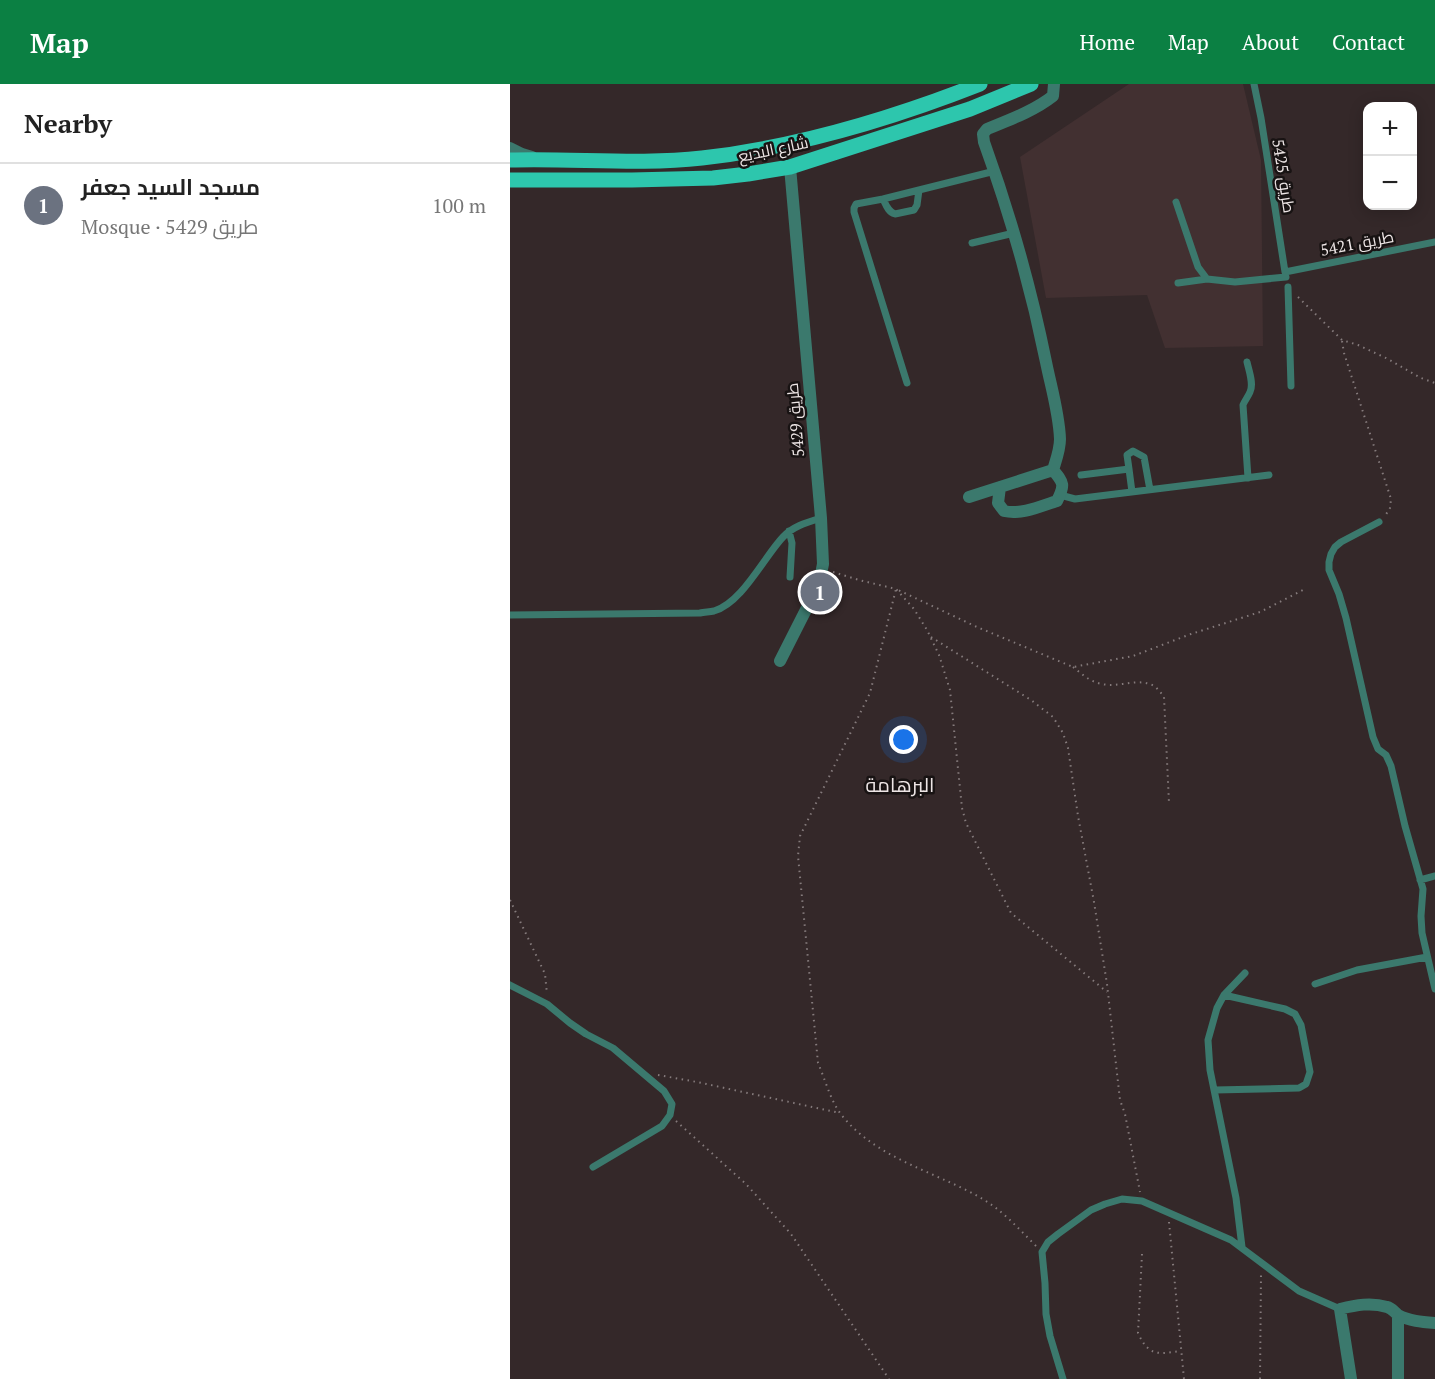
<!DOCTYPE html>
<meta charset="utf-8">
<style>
body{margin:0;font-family:"PT Serif",Cairo,serif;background:#f6f6f6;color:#222}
.controls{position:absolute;right:18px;top:18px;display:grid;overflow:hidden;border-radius:12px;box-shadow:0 3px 15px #0003}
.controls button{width:54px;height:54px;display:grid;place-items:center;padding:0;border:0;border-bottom:2px solid #e0e0e0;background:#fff;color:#222;font:30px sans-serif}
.you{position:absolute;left:394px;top:656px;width:21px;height:21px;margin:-15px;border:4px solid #fff;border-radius:50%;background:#1a73e8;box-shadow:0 0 0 9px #1a73e833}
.badge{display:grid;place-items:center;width:39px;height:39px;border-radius:50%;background:#0b8043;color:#fff;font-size:20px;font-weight:700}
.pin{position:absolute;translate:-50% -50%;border:3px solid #fff;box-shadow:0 2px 6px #0006}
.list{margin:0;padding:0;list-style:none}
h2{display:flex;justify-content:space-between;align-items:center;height:78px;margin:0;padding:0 24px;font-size:26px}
h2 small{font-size:20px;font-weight:400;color:#767676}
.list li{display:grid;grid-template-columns:39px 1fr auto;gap:18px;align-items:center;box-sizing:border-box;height:84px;padding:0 24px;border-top:2px solid #e0e0e0}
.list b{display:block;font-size:22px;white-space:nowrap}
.list p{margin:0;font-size:20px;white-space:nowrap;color:#767676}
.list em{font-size:20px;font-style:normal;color:#767676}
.map{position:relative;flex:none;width:925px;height:1295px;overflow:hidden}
header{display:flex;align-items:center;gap:36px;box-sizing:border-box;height:84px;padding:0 30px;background:#0b8043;color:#fff}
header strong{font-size:28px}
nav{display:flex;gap:33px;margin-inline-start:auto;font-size:21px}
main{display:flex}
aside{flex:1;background:#fff}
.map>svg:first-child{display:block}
</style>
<header>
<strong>Map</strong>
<nav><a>Home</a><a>Map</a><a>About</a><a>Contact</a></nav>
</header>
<main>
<aside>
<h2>Nearby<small></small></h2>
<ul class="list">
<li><span class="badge" style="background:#6b7280">1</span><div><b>مسجد السيد جعفر</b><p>Mosque · طريق 5429</p></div><em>100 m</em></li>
</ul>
</aside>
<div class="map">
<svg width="925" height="1295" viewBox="0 0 925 1295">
<rect width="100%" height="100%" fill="#342829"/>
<path fill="#423031" d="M 619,0 L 733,0 L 751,76 L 753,262 L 655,264 L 637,211 L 536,214 L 510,73 Z"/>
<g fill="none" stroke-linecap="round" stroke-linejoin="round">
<path stroke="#857b7c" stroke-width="2" stroke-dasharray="1.5 4.5" stroke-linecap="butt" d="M 788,213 L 832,256 L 848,261 L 878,275 L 911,294 L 925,299
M 832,257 L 834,269 L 881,415 L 880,424 L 875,432
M 323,488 L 349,496 L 386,505 L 404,525 L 417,546 L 429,571 L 440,606 L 452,724 L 456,739 L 501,829 L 597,908
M 421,553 L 521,616 L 543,633 L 553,649 L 558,664 L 568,732 L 584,818 L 597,900 L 610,1016 L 615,1030 L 630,1108
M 563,583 C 572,590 580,598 592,600 C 609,604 629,593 644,602 C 648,605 651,609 654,613 L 659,719
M 0,816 L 35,890 L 37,910
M 148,991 L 187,998 L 330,1029
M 166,1037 L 236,1100 L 281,1150 L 379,1295
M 659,1138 L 674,1295
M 526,1162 C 508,1144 492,1126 471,1114 C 424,1087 364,1074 330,1029 C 320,1015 315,995 308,979 L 288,772 L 290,752 L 360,609 L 386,505 L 467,543 L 563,583 L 623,572 L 681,550 L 750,528 L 795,505
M 632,1170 L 628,1249 C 639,1273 648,1270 671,1267
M 750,1295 L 751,1190"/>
<path stroke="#3b796d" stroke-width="7" d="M 744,0 L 751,34 L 775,188 L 925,158
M 373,115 C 376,121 378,128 385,130 L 404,126 L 407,121 L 409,106
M 666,118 L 688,183 L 697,195 L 725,198 L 776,193
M 462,159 L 504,149
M 668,199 L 697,195
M 778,203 L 781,302
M 737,278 C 739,287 744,300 740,308 C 738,313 735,316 733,321 L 738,394
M 397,299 L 344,128 L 344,124 L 346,120 L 373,115 L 485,87
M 619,385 L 617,371 L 623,367 L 634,373 L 640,406
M 571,391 L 619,385 L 622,408
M 550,411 L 565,415 L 759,391
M 869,438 L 831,458 L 825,463 L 821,470 L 819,478 L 819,486 L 829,510 L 836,534 L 863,653 L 868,665 L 876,671 L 881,682 L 895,742 L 913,805 L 911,832 L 912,849 L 925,905
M 279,447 L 282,459 L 280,493
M 0,531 L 190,529 C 194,528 199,528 204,527 C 232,519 254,473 273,453 C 283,442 298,438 311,434
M 910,796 L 925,792
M 805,900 L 847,886 L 917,873
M 0,901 L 37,920 L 60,939 L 76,950 L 103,964 L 154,1007 L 162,1020 L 160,1031 L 152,1042 L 83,1083
M 705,1006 L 789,1004 L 796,1000 L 800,988 L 791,941 L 785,930 L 775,925 L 714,911
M 732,1163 L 726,1114 L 700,986 L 698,956 L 707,924 L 714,911 L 735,889
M 553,1295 L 540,1252 L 536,1230 L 535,1199 L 532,1168 L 538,1158 L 548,1150 L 581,1126 L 595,1120 L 612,1115 L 632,1117 L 721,1156 L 789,1207 L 830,1225"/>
<path stroke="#3b796d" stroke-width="12" d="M 0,64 L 12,70 L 22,73
M 490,403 L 488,419 L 494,427 C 512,431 531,422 547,417 C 555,401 554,399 543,386
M 459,413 L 543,386 C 546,376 550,366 550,355 C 549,329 541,303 536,278 C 521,204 500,130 474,58 L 473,50 L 477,45 C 499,36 524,27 543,12 L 544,0
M 270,577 L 309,500 L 313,480 L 311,434 L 280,83
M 888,1231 L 888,1295
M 841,1295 L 830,1225 C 846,1221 861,1218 877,1223 C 882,1224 884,1228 888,1231 C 899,1237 912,1238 925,1239"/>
<path stroke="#2dc6ad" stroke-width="15" d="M 0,76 C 64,74 129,81 192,74 C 289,63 381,35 470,0
M 0,96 L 122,96 L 203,94 L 238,90 L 280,83 L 460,25 L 521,0"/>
</g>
<g text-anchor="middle" stroke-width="5" stroke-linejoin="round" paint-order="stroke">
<g font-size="16" fill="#ede5e5" stroke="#181313">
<text transform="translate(263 65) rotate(-12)" y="6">شارع البديع</text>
<text transform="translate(774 92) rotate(81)" y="6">طريق 5425</text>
<text transform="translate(847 159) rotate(-11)" y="6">طريق 5421</text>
<text transform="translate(285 336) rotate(-95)" y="6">طريق 5429</text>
</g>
<g font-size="20" fill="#ede5e5" stroke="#181313">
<text x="390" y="708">البرهامة</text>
</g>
</g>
</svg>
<div class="controls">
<button>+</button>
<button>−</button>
</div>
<div class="you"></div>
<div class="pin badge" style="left:310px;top:508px;background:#6b7280">1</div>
</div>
</main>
